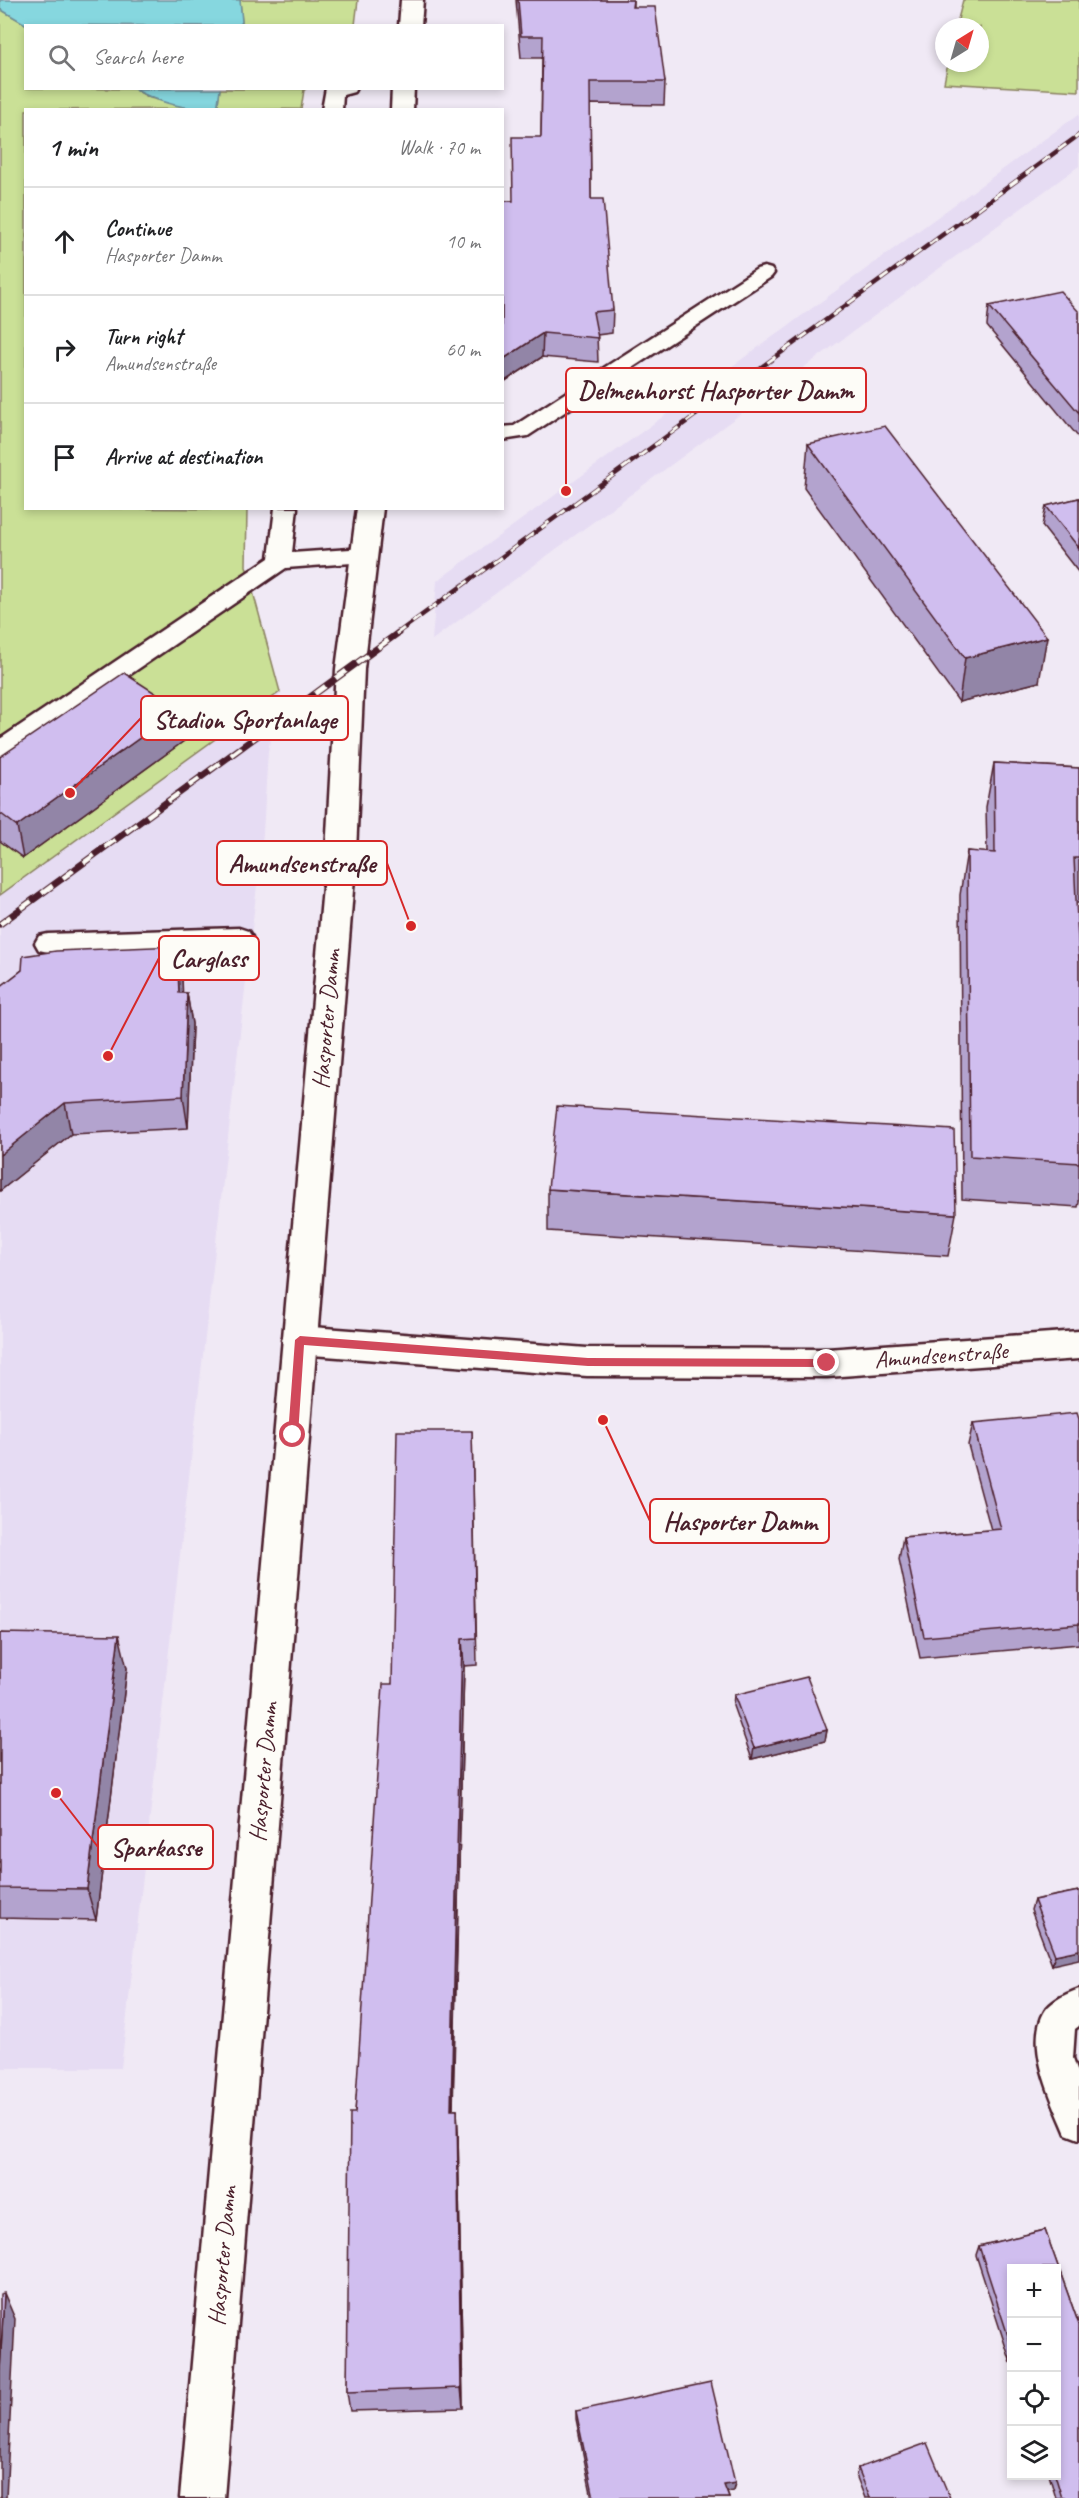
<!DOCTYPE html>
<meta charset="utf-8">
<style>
body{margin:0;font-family:Caveat,sans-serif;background:#f6f6f6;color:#202124}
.controls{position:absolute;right:18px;bottom:18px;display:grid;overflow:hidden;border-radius:0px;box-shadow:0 3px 9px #0003}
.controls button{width:54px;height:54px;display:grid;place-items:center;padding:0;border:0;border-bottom:2px solid #e0e0e0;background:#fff;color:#202124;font:30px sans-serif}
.compass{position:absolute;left:935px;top:18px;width:54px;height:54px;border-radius:50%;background:#fff;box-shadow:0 3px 9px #0003;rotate:37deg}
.stop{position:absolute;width:18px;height:18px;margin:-14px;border:4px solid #d1495b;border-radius:50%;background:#fff}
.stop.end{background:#d1495b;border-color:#fff;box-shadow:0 2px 6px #0008}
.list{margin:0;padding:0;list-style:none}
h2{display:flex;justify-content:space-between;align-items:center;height:78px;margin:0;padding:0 24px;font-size:26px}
h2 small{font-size:20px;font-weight:400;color:#757577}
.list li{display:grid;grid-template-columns:39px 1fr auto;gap:18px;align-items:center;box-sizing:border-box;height:108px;padding:0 24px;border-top:2px solid #e0e0e0}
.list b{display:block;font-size:22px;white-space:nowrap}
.list p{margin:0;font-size:20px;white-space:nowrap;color:#757577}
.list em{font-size:20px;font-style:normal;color:#757577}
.icon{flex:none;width:33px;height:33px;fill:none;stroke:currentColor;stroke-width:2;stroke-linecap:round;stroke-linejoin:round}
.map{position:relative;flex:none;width:1079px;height:2498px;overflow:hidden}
.search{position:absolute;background:#fff;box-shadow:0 3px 9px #0003;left:24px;top:24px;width:480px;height:66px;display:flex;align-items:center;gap:15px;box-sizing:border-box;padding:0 21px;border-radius:0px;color:#757577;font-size:22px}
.panel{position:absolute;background:#fff;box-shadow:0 3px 9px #0003;left:24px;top:108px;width:480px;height:402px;border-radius:0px}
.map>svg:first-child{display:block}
</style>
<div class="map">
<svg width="1079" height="2498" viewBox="0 0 1079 2498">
<rect width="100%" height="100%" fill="#f0e9f5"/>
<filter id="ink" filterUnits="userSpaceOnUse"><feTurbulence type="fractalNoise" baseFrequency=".0167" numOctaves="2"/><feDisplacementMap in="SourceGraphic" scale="12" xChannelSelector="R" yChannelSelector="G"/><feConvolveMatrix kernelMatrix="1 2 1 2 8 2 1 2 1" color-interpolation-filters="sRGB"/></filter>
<g filter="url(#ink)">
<path fill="#e6dcf3" d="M 1079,114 L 1079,166 L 432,640 L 437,581 Z
M 280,692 L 268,751 L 263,833 L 121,2068 L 0,2068 L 0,895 Z"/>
<path fill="#cae096" stroke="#8a8060" stroke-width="1.5" d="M 240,0 L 358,0 L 355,25 L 239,26 L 242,22 Z
M 963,0 L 1079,0 L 1079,91 L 944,83 L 948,63 L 980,63 L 980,27 L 956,27 Z
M 0,9 L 27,25 L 26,88 L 134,89 L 150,98 L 199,109 L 26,110 L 26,508 L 247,509 L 246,566 L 280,692 L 0,895 Z
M 220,89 L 306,89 L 304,90 L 301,109 L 217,110 Z"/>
<path fill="#86d7df" stroke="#6e8d97" stroke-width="1.5" d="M 0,0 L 240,0 L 242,22 L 239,26 L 27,25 L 0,9 Z
M 134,89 L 220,89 L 217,110 C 189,110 159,103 134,89 Z"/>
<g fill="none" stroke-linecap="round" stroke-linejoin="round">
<defs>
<path id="service" d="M 326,88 L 356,88 L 354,92 L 343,95 L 342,110 L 322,110 Z
M 764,267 L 771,269 L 774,273 L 771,277 L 528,436 L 502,440 L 502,427 L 514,426 L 757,269 Z
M 275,508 L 297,508 L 292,553 L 365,548 L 373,550 L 376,555 L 373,560 L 365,562 L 286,568 L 9,757 L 0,759 L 0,739 L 269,558 Z
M 239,928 L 248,931 L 252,937 L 248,943 L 239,946 L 48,952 L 39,950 L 35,943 L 39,936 L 48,934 Z
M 1079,1989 L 1079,2026 L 1075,2029 L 1073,2058 L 1079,2075 L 1079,2139 L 1066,2134 C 1053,2102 1024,2045 1045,2011 C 1051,2001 1068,1993 1079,1989 Z"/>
<path id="minor" d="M 299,1326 L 587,1348 L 827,1349 L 1079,1331 L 1079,1359 L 827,1377 L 587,1376 L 299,1354 L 287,1350 L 282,1340 L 287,1330 Z"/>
<path id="secondary" d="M 401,0 L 423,0 L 421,26 L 399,26 Z
M 392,88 L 414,88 L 413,110 L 391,110 Z
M 357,508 L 383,508 L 364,669 L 356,853 L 224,2498 L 180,2498 L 326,853 L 336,669 Z"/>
</defs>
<use href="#service" stroke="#4a1f2b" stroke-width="5"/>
<use href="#minor" stroke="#4a1f2b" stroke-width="5"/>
<use href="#secondary" stroke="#4a1f2b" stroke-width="5"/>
<use href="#service" fill="#fdfcf7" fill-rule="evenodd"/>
<use href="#minor" fill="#fdfcf7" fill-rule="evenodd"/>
<use href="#secondary" fill="#fdfcf7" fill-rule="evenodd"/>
<defs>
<path id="rail-far1" d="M 396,634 L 1079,135"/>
<path id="rail" d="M 0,924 L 398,633"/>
</defs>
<use href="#rail-far1" stroke="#4a1f2b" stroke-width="4.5"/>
<use href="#rail" stroke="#4a1f2b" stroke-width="7"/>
<use href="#rail-far1" stroke="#fdfcf7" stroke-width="3" stroke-dasharray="10" stroke-linecap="butt"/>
<use href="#rail" stroke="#fdfcf7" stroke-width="4.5" stroke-dasharray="13" stroke-linecap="butt"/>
</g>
<path fill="#b3a3ce" stroke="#4a1f2b" stroke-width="1.5" d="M 516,0 L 633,0 L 633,7 L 665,82 L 664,105 L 590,104 L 591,199 L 613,310 L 612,333 L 597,335 L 598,362 L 542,357 L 502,383 L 502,201 L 513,201 L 541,137 L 542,58 L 521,58 Z
M 989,306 L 1079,312 L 1079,438 L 987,326 Z
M 808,444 L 1039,682 L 959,702 L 804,488 Z
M 1079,498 L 1079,573 L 1042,526 L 1046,506 Z
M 184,741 L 23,858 L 0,841 L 0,757 Z
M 994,763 L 1079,768 L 1079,903 L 1076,903 L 1079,962 L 1079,1203 L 1078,1207 L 962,1199 L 960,895 L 967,851 L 987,853 L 986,807 Z
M 22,970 L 182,978 L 182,993 L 187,993 L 192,1024 L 188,1128 L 71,1134 L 0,1191 L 0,987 Z
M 548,1189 L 956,1214 L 948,1256 L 548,1231 Z
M 1079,1419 L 1079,1644 L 920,1658 L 899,1559 L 903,1537 L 991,1530 L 968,1445 L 973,1423 Z
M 472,1431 L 477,1665 L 464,1666 L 453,2110 L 457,2110 L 458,2132 L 463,2408 L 350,2411 L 347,2392 L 355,2113 L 392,1684 Z
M 0,1633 L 127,1668 L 96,1920 L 0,1918 Z
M 734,1695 L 827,1730 L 825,1741 L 752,1759 L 733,1706 Z
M 1079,1891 L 1052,1965 L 1031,1910 L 1034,1900 Z
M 1045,2230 L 1079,2325 L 1079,2498 L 1056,2498 L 1049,2475 L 1056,2475 L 1056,2268 L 1011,2268 L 1011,2363 L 976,2255 L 979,2246 Z
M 576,2411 L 735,2483 L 733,2491 L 727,2492 L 729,2498 L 592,2498 L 576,2419 Z
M 858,2468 L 950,2498 L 865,2498 L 856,2475 Z"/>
<path fill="#9285a7" stroke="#4a1f2b" stroke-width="1.5" d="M 543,333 L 542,357 L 502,383 L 502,360 Z
M 1047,637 L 1039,682 L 959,702 L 965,658 Z
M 180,709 L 184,741 L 23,858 L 17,826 Z
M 177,946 L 182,978 L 184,1025 L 179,993 Z
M 187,993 L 192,1024 L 188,1128 L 183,1096 Z
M 65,1103 L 71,1134 L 0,1191 L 0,1155 Z
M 119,1635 L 127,1668 L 96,1920 L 87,1889 Z
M 462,1639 L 464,1666 L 452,2133 L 451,2110 Z
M 827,1730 L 825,1741 L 752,1759 L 754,1748 Z
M 1079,1950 L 1079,1959 L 1052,1965 L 1055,1955 Z
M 457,2110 L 458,2132 L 463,2408 L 461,2388 Z
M 4,2293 L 15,2319 L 6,2498 L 0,2498 L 0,2371 Z
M 735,2483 L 733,2491 L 723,2493 L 724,2485 Z"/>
<path fill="#d0beef" stroke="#4a1f2b" stroke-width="1.5" d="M 518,0 L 633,0 L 632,7 L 655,7 L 665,82 L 590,82 L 591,199 L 603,199 L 613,310 L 593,312 L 598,338 L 543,333 L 502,360 L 502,201 L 513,201 L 512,137 L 541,137 L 543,36 L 521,36 Z
M 1060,291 L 1079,312 L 1079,413 L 989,306 Z
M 885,426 L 1047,637 L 965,658 L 808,444 Z
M 1079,498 L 1079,548 L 1046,506 Z
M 124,673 L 180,709 L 17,826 L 0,813 L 0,757 Z
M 994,763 L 1079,768 L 1079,858 L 1074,858 L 1079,962 L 1079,1163 L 970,1156 L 967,851 L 995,853 Z
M 177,946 L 179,993 L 187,993 L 183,1096 L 65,1103 L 0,1155 L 0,987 L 22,970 L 23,956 L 56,951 Z
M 557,1106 L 954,1130 L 956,1214 L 548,1189 Z
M 1077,1413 L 1079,1419 L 1079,1624 L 924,1637 L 903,1537 L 1001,1529 L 973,1423 Z
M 397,1431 L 472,1431 L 476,1638 L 462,1639 L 451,2110 L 457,2110 L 461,2388 L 347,2392 L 350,2113 L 355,2113 L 383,1684 L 392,1684 Z
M 0,1633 L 119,1635 L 87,1889 L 0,1888 Z
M 807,1677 L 827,1730 L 754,1748 L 734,1695 Z
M 1079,1891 L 1079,1950 L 1055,1955 L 1034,1900 Z
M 1045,2230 L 1079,2325 L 1079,2498 L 1062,2498 L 1055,2475 L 1056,2475 L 1056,2268 L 1011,2268 L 1011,2345 L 979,2246 Z
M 4,2293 L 0,2371 L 0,2294 Z
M 711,2382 L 735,2483 L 724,2485 L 729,2498 L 594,2498 L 576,2411 Z
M 927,2443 L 950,2498 L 870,2498 L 858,2468 Z"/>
</g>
<path fill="#d1495b" d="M 300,1336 L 588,1358 L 827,1359 L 832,1363 L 827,1367 L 588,1366 L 304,1345 L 298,1435 L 293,1439 L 288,1435 L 295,1340 Z"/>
<g text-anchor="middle" stroke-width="5" stroke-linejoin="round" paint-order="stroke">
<g font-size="24" fill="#4a1f2b" stroke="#fdfcf7">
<text transform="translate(326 1019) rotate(-85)" y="8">Hasporter Damm</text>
<text transform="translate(941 1355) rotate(-4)" y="8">Amundsenstraße</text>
<text transform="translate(263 1772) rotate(-85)" y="8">Hasporter Damm</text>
<text transform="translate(222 2256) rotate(-85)" y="8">Hasporter Damm</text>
</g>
</g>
<path fill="none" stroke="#d62828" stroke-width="2" d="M566 491L566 390M70 793L141 718M411 926L387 863M108 1056L159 958M603 1420L650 1521M56 1793L98 1847"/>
<g fill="#d62828" stroke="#fdfcf7" stroke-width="2">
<circle cx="566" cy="491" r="6"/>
<circle cx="70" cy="793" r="6"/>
<circle cx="411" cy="926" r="6"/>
<circle cx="108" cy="1056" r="6"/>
<circle cx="603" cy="1420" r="6"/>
<circle cx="56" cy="1793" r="6"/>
</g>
<g fill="#fdfcf7" stroke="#d62828" stroke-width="2">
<rect x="566" y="368" width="300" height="44" rx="6"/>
<rect x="141" y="696" width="207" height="44" rx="6"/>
<rect x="217" y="841" width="170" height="44" rx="6"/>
<rect x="159" y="936" width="100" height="44" rx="6"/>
<rect x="650" y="1499" width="179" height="44" rx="6"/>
<rect x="98" y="1825" width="115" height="44" rx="6"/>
</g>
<g font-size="26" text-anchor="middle" font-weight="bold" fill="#4a1f2b">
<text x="716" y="399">Delmenhorst Hasporter Damm</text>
<text x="245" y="728">Stadion Sportanlage</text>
<text x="302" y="872">Amundsenstraße</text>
<text x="209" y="967">Carglass</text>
<text x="740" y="1530">Hasporter Damm</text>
<text x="156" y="1856">Sparkasse</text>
</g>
</svg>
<div class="controls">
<button>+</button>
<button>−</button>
<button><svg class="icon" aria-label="locate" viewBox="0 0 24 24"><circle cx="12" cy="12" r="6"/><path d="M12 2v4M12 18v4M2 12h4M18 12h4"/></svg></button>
<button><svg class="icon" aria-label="layers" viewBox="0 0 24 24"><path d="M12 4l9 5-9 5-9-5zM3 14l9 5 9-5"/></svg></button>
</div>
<svg class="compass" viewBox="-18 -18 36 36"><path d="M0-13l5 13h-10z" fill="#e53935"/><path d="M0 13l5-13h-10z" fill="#757577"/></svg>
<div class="stop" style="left:293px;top:1435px"></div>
<div class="stop end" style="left:827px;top:1363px"></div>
<div class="search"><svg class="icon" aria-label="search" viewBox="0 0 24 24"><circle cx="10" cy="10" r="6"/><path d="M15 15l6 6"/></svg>Search here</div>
<section class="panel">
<h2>1 min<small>Walk · 70 m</small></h2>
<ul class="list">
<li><svg class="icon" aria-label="ahead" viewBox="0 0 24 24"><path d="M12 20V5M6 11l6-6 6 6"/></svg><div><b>Continue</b><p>Hasporter Damm</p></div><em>10 m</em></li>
<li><svg class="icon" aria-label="right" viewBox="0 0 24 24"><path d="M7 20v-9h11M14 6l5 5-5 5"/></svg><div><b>Turn right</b><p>Amundsenstraße</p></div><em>60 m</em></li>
<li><svg class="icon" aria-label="arrive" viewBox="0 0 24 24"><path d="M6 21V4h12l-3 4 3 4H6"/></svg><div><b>Arrive at destination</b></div></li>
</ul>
</section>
</div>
